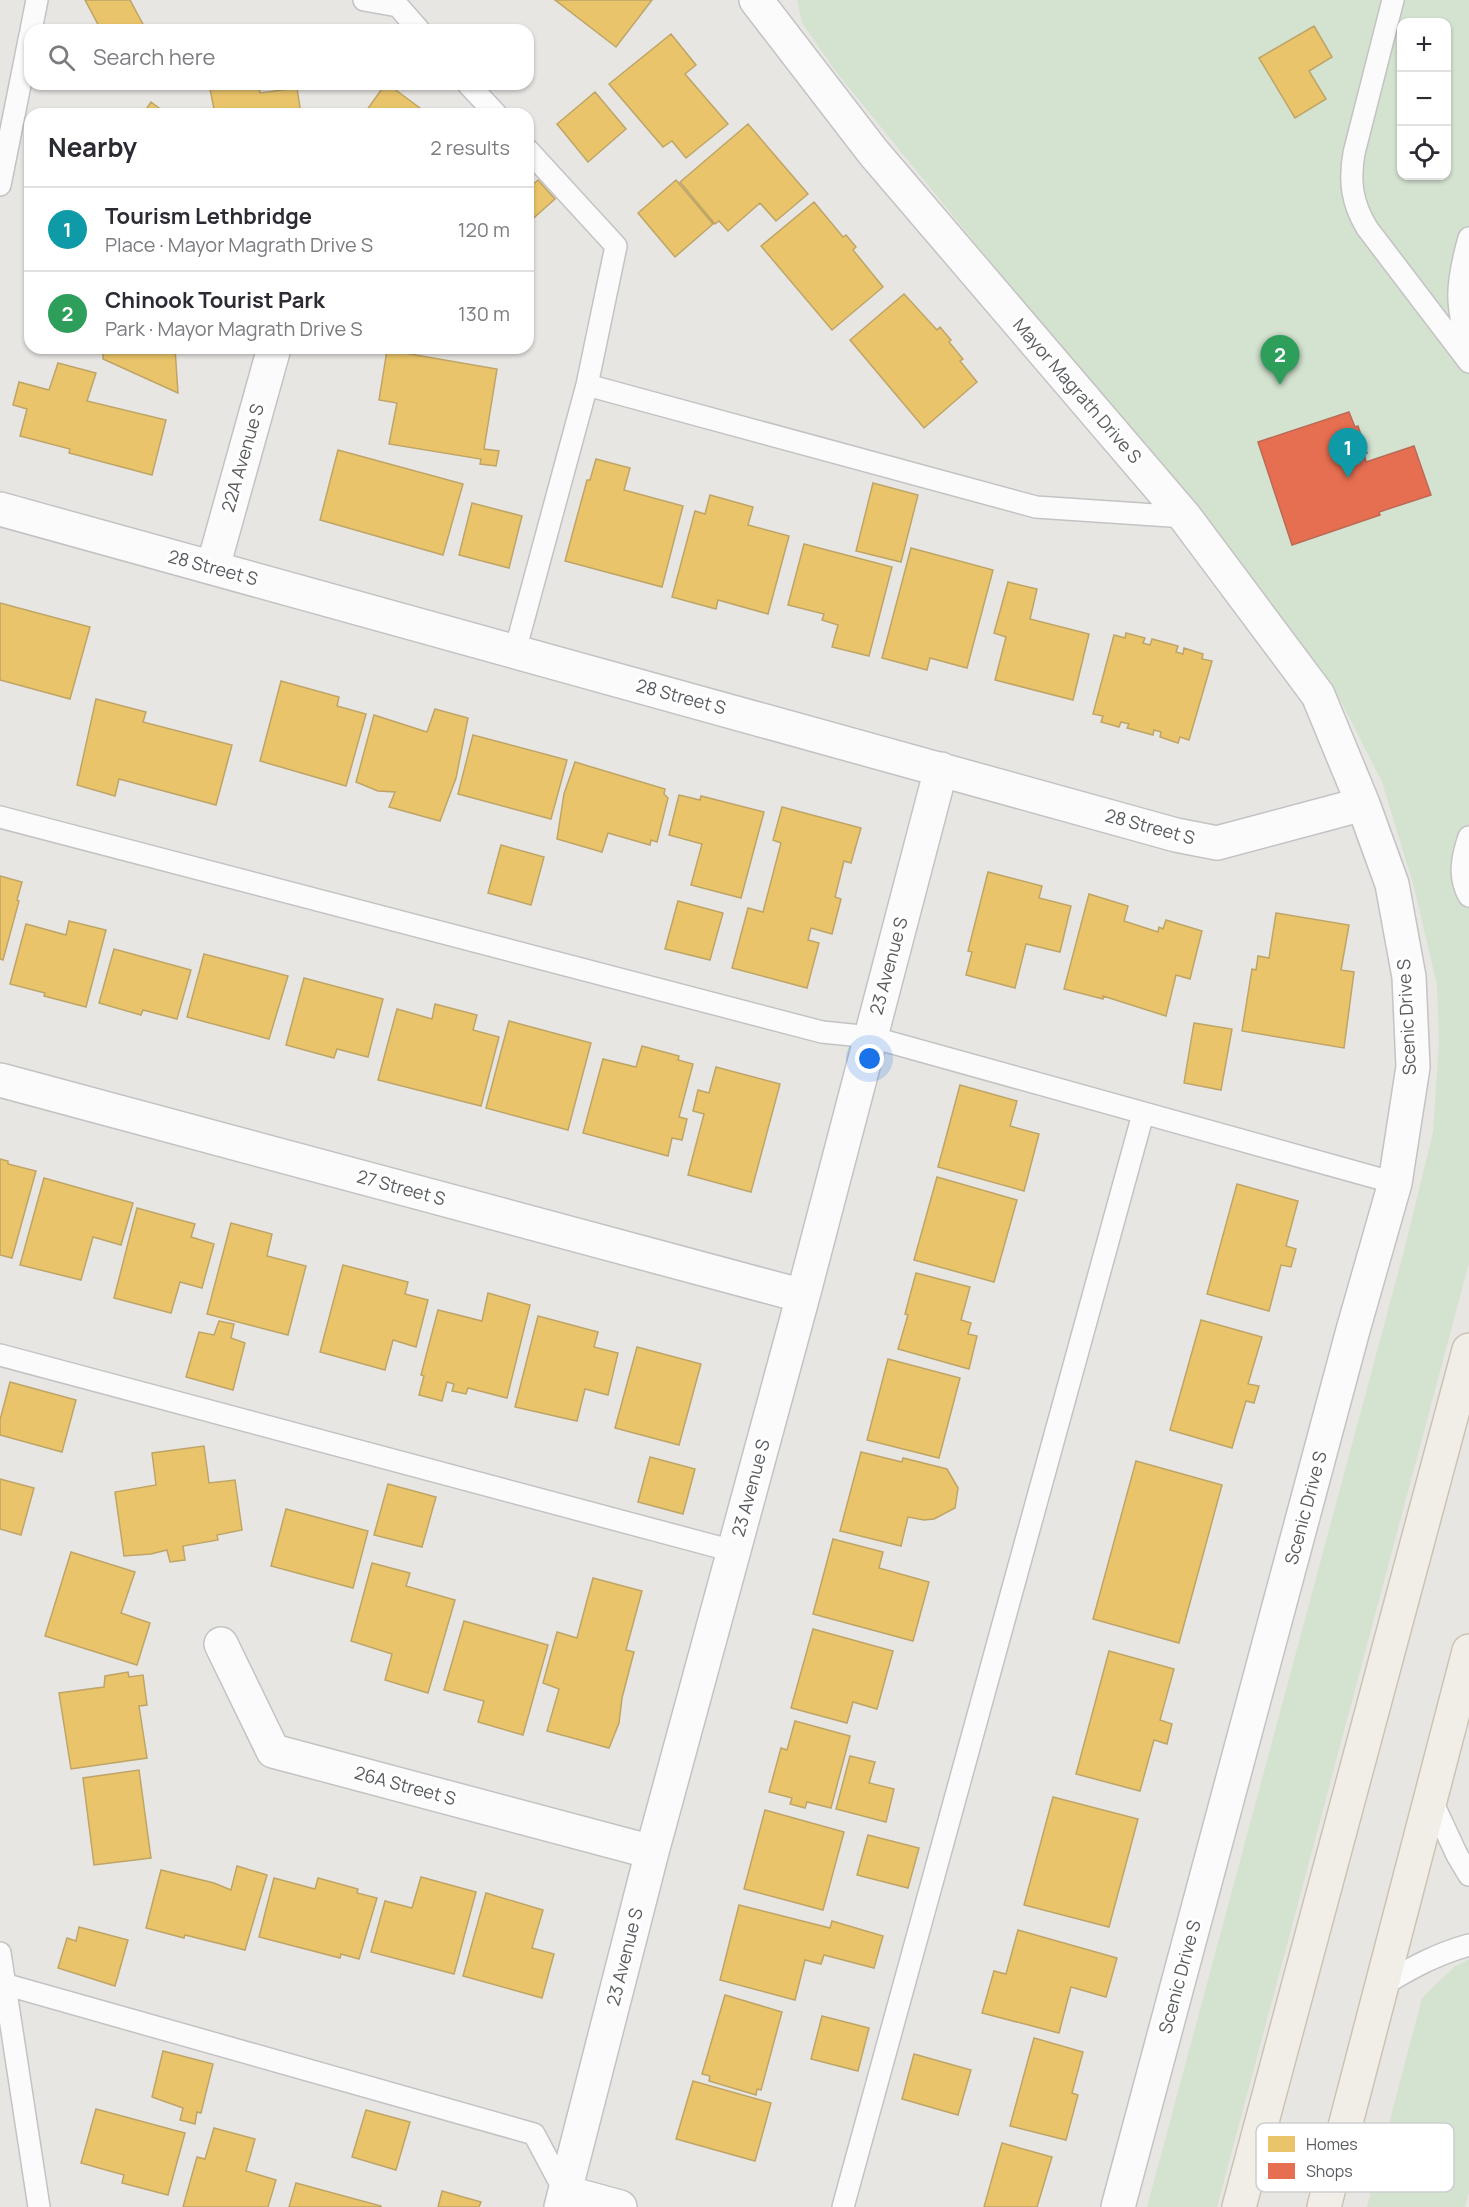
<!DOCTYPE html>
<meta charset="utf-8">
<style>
body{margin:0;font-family:Manrope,sans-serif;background:#f7f7f7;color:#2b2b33}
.controls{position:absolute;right:18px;top:18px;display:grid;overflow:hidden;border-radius:12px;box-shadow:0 2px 4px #0004}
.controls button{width:54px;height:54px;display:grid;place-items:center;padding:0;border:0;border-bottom:2px solid #e1e1e2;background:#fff;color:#2b2b33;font:30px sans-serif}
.you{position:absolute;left:870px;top:1059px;width:21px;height:21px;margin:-15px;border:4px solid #fff;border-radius:50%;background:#1a73e8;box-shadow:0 0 0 9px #1a73e833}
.badge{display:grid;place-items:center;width:39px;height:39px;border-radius:50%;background:#8b8d8e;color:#fff;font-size:20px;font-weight:700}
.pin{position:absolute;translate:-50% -50px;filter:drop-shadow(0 2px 3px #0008)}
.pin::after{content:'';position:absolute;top:32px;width:21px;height:18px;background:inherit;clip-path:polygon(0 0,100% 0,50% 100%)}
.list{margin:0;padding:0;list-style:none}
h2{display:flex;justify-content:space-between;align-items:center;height:78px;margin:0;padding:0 24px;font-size:26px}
h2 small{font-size:20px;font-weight:400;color:#7c7c81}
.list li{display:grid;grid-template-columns:39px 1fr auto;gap:18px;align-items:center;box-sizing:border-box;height:84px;padding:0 24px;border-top:2px solid #e1e1e2}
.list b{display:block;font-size:22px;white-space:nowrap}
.list p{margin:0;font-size:20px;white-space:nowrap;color:#7c7c81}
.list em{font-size:20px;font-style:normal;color:#7c7c81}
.icon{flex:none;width:33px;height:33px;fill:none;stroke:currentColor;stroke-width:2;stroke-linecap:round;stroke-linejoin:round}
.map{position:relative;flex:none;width:1469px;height:2207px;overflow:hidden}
.search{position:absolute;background:#fff;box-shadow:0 2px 4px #0004;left:24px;top:24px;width:510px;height:66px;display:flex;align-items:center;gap:15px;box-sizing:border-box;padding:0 21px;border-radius:18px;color:#7c7c81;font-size:22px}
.panel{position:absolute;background:#fff;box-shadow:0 2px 4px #0004;left:24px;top:108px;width:510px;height:246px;border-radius:18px}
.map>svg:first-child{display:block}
</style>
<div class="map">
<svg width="1469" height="2207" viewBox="0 0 1469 2207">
<rect width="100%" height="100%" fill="#e8e6e3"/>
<path fill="#d4e2d0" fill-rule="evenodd" d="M 797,0 L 1469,0 L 1469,1263 L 1217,2207 L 1147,2207 L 1405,1247 L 1433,1132 L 1439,1042 L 1437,985 L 1414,887 L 1382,782 L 1331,682 L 837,73 L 802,23 ZM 1402,22 L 1446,22 L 1446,176 L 1402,176 Z
M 1469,1959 L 1469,2192 L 1465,2207 L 1367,2207 L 1422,1998 L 1454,1967 Z"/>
<path fill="#e9c46a" stroke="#bea567" stroke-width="1.5" d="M 85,0 L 130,0 L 145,28 L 141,30 L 101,30 Z
M 555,0 L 652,0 L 616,47 Z
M 1314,26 L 1332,57 L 1309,71 L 1326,99 L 1295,118 L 1259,58 Z
M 671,34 L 696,65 L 685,74 L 728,124 L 686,158 L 672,141 L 663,147 L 609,84 Z
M 209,84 L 259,84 L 260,93 L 297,88 L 301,114 L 215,114 Z
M 381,84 L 390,84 L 389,85 L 428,114 L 364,114 L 384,86 Z
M 595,92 L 626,129 L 588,162 L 557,124 Z
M 151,102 L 167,114 L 143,114 Z
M 748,124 L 808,194 L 776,221 L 760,203 L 728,231 L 719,221 L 715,224 L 680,182 Z
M 538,180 L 555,199 L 528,223 L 528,187 L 529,188 Z
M 676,180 L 713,224 L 675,257 L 638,213 Z
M 814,202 L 843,237 L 846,235 L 856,247 L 853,250 L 883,287 L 832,330 L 761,246 Z
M 904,294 L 937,330 L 940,327 L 951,340 L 949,342 L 963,359 L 960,361 L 977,382 L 924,428 L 850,340 Z
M 103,348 L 175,348 L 178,393 L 103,359 Z
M 387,350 L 497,369 L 484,449 L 499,451 L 496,466 L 480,464 L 481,459 L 389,444 L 397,403 L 379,400 Z
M 58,363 L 96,373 L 87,401 L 166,420 L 152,475 L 69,453 L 70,449 L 20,436 L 27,409 L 13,405 L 19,382 L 49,390 Z
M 338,450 L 463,484 L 443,555 L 320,520 Z
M 596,459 L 630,468 L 624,490 L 683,506 L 662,587 L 565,561 L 587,480 L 590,480 Z
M 873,483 L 918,495 L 901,562 L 856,551 Z
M 710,495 L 753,507 L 748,525 L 789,536 L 768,614 L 718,600 L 716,609 L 672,597 L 695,511 L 705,514 Z
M 472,503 L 522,516 L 509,568 L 459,555 Z
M 804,544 L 892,567 L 869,656 L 832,647 L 838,625 L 822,620 L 824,614 L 788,605 Z
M 911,548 L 993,570 L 967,668 L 930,658 L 927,670 L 882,658 Z
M 1008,582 L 1037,589 L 1030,619 L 1089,634 L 1073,700 L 995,680 L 1006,637 L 994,633 Z
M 0,603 L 90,627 L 70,699 L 0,680 Z
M 1126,633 L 1145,638 L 1143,643 L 1150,645 L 1152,639 L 1178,646 L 1176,652 L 1183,654 L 1184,648 L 1203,654 L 1202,659 L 1212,661 L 1189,740 L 1180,737 L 1178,743 L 1160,737 L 1161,732 L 1154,730 L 1153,735 L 1127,728 L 1129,724 L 1121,722 L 1119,727 L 1101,722 L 1103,716 L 1093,714 L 1114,635 L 1125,638 Z
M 281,681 L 339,697 L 337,706 L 366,714 L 346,786 L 260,761 Z
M 96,699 L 146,712 L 143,722 L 232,745 L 216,805 L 119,779 L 115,796 L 77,785 Z
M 435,709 L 468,718 L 456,778 L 440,821 L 389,807 L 395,792 L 378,791 L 356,782 L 374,715 L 427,732 Z
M 473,735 L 567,760 L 551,819 L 458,794 Z
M 575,762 L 665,789 L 664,794 L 668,798 L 657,842 L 651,840 L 650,845 L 608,833 L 602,852 L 557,839 L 564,794 Z
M 679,795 L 700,800 L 701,796 L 764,812 L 741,898 L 691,885 L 702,844 L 669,835 Z
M 782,807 L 861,828 L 851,863 L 844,861 L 835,897 L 841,899 L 832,934 L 811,928 L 808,940 L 819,943 L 807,988 L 732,968 L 748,908 L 763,912 L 781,843 L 773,840 Z
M 501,845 L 544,857 L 531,905 L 488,893 Z
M 988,872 L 1042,886 L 1039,898 L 1071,906 L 1060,952 L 1026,944 L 1015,988 L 966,975 L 972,952 L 968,951 Z
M 0,876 L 22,882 L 17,900 L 19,901 L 3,960 L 0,959 Z
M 1089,894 L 1128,906 L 1124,921 L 1158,932 L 1159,927 L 1163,929 L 1166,920 L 1202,931 L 1190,979 L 1176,975 L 1166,1016 L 1103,996 L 1103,999 L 1064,989 Z
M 678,901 L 723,913 L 710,960 L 665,949 Z
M 1276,913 L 1349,925 L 1341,970 L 1354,972 L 1344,1048 L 1242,1031 L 1252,969 L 1256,970 L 1258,956 L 1269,958 Z
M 69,921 L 106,930 L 86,1007 L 44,996 L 45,993 L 10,984 L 26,924 L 66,935 Z
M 114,949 L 191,970 L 177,1019 L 143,1010 L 141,1015 L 99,1003 Z
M 204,954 L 288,976 L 269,1039 L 187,1017 Z
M 304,978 L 383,999 L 368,1057 L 337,1049 L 334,1058 L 286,1045 Z
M 435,1004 L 477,1015 L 473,1030 L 499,1037 L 481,1106 L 378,1080 L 397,1009 L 432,1019 Z
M 509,1021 L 591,1043 L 568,1130 L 486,1108 Z
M 1194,1023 L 1232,1029 L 1221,1090 L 1184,1083 Z
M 642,1046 L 679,1056 L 678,1060 L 693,1064 L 679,1117 L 687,1119 L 682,1140 L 672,1138 L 668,1156 L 583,1133 L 603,1059 L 636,1067 Z
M 716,1067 L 780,1084 L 751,1192 L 688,1175 L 704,1114 L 693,1111 L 698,1090 L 709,1093 Z
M 960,1085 L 1017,1101 L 1010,1126 L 1039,1134 L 1024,1191 L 938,1167 Z
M 0,1159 L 8,1161 L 8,1164 L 36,1171 L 12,1258 L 0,1255 Z
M 937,1177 L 1017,1200 L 994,1282 L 914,1260 Z
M 44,1178 L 133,1203 L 121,1245 L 93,1237 L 81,1280 L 20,1265 Z
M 1237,1184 L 1298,1201 L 1286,1246 L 1296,1249 L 1291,1267 L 1281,1265 L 1269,1311 L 1207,1294 Z
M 137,1208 L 195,1224 L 191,1237 L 214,1244 L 202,1288 L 180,1282 L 171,1313 L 114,1298 Z
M 231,1223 L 272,1234 L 267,1256 L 306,1266 L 288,1335 L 207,1314 Z
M 343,1265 L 408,1282 L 405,1294 L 428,1300 L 416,1347 L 393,1340 L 385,1370 L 320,1352 Z
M 916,1273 L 970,1287 L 961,1320 L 971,1323 L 968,1334 L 977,1336 L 969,1369 L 898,1349 L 908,1315 L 905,1314 Z
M 488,1293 L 530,1305 L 507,1398 L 468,1388 L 466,1394 L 452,1391 L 454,1384 L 447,1382 L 442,1401 L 419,1395 L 424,1376 L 421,1375 L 438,1310 L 482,1321 Z
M 538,1316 L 598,1332 L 594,1347 L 618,1353 L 608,1395 L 585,1389 L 577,1421 L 515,1407 Z
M 1201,1320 L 1262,1337 L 1248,1384 L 1259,1386 L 1254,1403 L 1246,1401 L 1232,1448 L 1170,1430 Z
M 219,1321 L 234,1324 L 231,1338 L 245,1343 L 233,1390 L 186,1377 L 199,1332 L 214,1335 Z
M 637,1347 L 701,1364 L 679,1445 L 615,1428 Z
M 888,1359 L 960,1378 L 939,1458 L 867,1440 Z
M 10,1382 L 76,1400 L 62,1452 L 0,1435 L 0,1420 Z
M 204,1446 L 209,1483 L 235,1480 L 242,1530 L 217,1535 L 218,1540 L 183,1546 L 185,1560 L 170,1562 L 167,1550 L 151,1554 L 124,1556 L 115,1492 L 156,1485 L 152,1453 Z
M 861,1452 L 902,1462 L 903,1458 L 947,1469 L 958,1488 L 955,1508 L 934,1519 L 924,1520 L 908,1517 L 901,1546 L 840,1531 Z
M 650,1457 L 695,1469 L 683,1514 L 638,1502 Z
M 1136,1461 L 1222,1485 L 1179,1643 L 1093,1619 Z
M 0,1479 L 34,1488 L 21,1535 L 0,1529 Z
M 388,1484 L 436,1497 L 422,1547 L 374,1535 Z
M 286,1509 L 368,1531 L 353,1588 L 271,1566 Z
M 833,1539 L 883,1552 L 879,1568 L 929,1582 L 913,1641 L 813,1614 Z
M 71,1552 L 135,1572 L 121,1613 L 150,1623 L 137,1665 L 45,1636 Z
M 372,1563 L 410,1573 L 406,1586 L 455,1600 L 428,1693 L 385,1680 L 392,1654 L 351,1641 Z
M 593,1578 L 642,1591 L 626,1650 L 634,1652 L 622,1698 L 619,1723 L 609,1748 L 547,1731 L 559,1689 L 543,1683 L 557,1632 L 577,1638 Z
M 464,1621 L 548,1645 L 523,1735 L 478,1722 L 484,1701 L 444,1690 Z
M 813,1629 L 893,1651 L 877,1709 L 853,1702 L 847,1723 L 791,1708 Z
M 1109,1651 L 1174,1669 L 1160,1720 L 1172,1724 L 1167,1744 L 1154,1740 L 1140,1791 L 1076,1774 Z
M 128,1672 L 129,1677 L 143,1675 L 147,1705 L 139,1706 L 147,1758 L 71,1769 L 59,1693 L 104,1687 L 105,1676 Z
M 795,1721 L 850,1736 L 831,1808 L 807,1802 L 805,1808 L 790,1804 L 792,1798 L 769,1792 L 781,1748 L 787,1750 Z
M 850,1756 L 875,1762 L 869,1783 L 894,1789 L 886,1822 L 836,1809 Z
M 139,1770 L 151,1858 L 94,1865 L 83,1778 Z
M 1053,1797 L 1138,1819 L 1109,1927 L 1024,1905 Z
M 765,1810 L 844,1832 L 823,1910 L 744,1889 Z
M 868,1835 L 919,1848 L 908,1888 L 857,1875 Z
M 237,1866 L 267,1875 L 245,1950 L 185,1935 L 184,1938 L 146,1928 L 161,1870 L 214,1883 L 231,1890 Z
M 421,1877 L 476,1892 L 454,1974 L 371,1952 L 385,1901 L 412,1908 Z
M 274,1878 L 315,1889 L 318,1878 L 358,1889 L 357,1893 L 377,1898 L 359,1959 L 341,1954 L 340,1958 L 259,1937 Z
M 486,1893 L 543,1910 L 532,1948 L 554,1954 L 542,1998 L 463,1976 Z
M 739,1905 L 830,1928 L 832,1921 L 883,1936 L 874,1968 L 824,1955 L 821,1964 L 805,1960 L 795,2000 L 720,1980 Z
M 79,1927 L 128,1940 L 115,1986 L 58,1968 L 67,1938 L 76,1941 Z
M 1018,1930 L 1117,1958 L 1106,1997 L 1071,1987 L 1059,2033 L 982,2013 L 994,1971 L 1006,1974 Z
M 725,1995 L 782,2012 L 761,2090 L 757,2089 L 756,2095 L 709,2081 L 710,2076 L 702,2074 Z
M 822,2016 L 869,2028 L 858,2071 L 811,2059 Z
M 1034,2038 L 1083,2052 L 1072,2093 L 1078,2095 L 1066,2140 L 1010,2126 Z
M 163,2051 L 213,2064 L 201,2113 L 197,2112 L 195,2124 L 180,2120 L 183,2108 L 152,2097 Z
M 914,2054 L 971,2070 L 958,2115 L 902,2099 Z
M 693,2081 L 771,2103 L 755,2161 L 676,2139 Z
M 96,2109 L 185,2133 L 168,2195 L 122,2183 L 124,2175 L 81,2163 Z
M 366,2110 L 410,2122 L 396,2170 L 352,2157 Z
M 214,2128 L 255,2139 L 246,2171 L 276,2180 L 268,2207 L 183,2207 L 197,2157 L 205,2159 Z
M 1002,2143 L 1052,2157 L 1037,2207 L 984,2207 Z
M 296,2183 L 381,2206 L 381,2207 L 289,2207 Z
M 442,2191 L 481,2202 L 479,2207 L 438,2207 Z"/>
<path fill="#e76f51" stroke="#bc6a56" stroke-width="1.5" d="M 1349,412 L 1355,427 L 1358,426 L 1367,453 L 1364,454 L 1366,462 L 1414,446 L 1431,495 L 1379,512 L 1380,515 L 1292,545 L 1258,442 Z"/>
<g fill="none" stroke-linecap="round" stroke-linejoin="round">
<defs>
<path id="lane" d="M 364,0 L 398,6 L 419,30
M 1393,0 L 1354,153 C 1349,182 1352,203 1367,228 L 1469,362
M 31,30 L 37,0
M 468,84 L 496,114
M 0,185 L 30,35
M 1469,238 C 1455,288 1456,304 1469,354
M 587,385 L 1036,507 L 1185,517
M 515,651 L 587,385 L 616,246 L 528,150
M 0,817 L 822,1032 L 871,1037 L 1395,1183
M 1469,837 C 1462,857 1458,877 1469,896
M 0,1355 L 733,1551
M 1431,1799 L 1457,1855 L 1469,1875
M 0,1953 L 39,2207
M 4,1984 L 534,2134 L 565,2192
M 1380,1987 C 1409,1969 1436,1954 1469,1945
M 843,2207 L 1143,1114"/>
<path id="street" d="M 756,0 L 873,152 L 1185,517 L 1318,695 L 1363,804 L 1392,884 L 1409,977 L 1413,1067 L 1395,1183 L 1353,1330 L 1118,2207
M 0,509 L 1176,835 L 1217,843 L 1363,804
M 213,567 L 274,348
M 0,1080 L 803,1296
M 221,1644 L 273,1751 L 652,1852
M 565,2192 L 620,2207
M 561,2207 L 652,1852 L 803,1296 L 941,769"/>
<path id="primary" d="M 1239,2207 L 1469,1350
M 1324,2207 L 1469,1651"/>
</defs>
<use href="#lane" stroke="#c4c3c4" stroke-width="24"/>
<use href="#street" stroke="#c4c3c4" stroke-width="36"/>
<use href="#primary" stroke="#cdc3b4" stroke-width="36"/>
<use href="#lane" stroke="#fcfbfb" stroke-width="21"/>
<use href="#street" stroke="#fcfbfb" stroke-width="33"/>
<use href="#primary" stroke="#f0eee6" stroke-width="33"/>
</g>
<g text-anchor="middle" stroke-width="6" stroke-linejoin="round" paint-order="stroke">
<g font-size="18" fill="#595d60" stroke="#fff">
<text transform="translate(1077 391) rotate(49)" y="6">Mayor Magrath Drive S</text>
<text transform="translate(243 458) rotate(-74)" y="6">22A Avenue S</text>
<text transform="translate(213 568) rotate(15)" y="6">28 Street S</text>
<text transform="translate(681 697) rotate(15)" y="6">28 Street S</text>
<text transform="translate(1150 827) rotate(15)" y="6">28 Street S</text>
<text transform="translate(889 966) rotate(-75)" y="6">23 Avenue S</text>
<text transform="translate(1407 1017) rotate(-93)" y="6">Scenic Drive S</text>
<text transform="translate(401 1188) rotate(15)" y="6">27 Street S</text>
<text transform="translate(751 1488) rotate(-75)" y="6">23 Avenue S</text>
<text transform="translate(1306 1508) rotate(-75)" y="6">Scenic Drive S</text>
<text transform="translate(405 1786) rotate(15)" y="6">26A Street S</text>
<text transform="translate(625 1957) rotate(-76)" y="6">23 Avenue S</text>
<text transform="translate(1180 1977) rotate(-75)" y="6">Scenic Drive S</text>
</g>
</g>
<rect x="1256" y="2123" width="198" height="69" rx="9" fill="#fff" stroke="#cdcecf" stroke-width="1.5"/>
<rect x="1268" y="2136" width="27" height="16" fill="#e9c46a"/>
<rect x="1268" y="2163" width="27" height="16" fill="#e76f51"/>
<g font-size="16" fill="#595d60">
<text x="1306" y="2150">Homes</text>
<text x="1306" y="2177">Shops</text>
</g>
</svg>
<div class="controls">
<button>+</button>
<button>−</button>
<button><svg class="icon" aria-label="locate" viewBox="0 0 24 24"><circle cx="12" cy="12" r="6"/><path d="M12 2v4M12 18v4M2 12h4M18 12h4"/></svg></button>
</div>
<div class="you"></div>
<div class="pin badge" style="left:1348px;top:478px;background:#0f9aa8">1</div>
<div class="pin badge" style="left:1280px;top:385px;background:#2e9e5b">2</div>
<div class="search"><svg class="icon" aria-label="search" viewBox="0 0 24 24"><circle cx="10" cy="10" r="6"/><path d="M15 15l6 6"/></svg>Search here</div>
<section class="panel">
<h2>Nearby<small>2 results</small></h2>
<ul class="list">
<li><span class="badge" style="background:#0f9aa8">1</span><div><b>Tourism Lethbridge</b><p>Place · Mayor Magrath Drive S</p></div><em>120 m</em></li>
<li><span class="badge" style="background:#2e9e5b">2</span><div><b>Chinook Tourist Park</b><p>Park · Mayor Magrath Drive S</p></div><em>130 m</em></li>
</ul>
</section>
</div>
